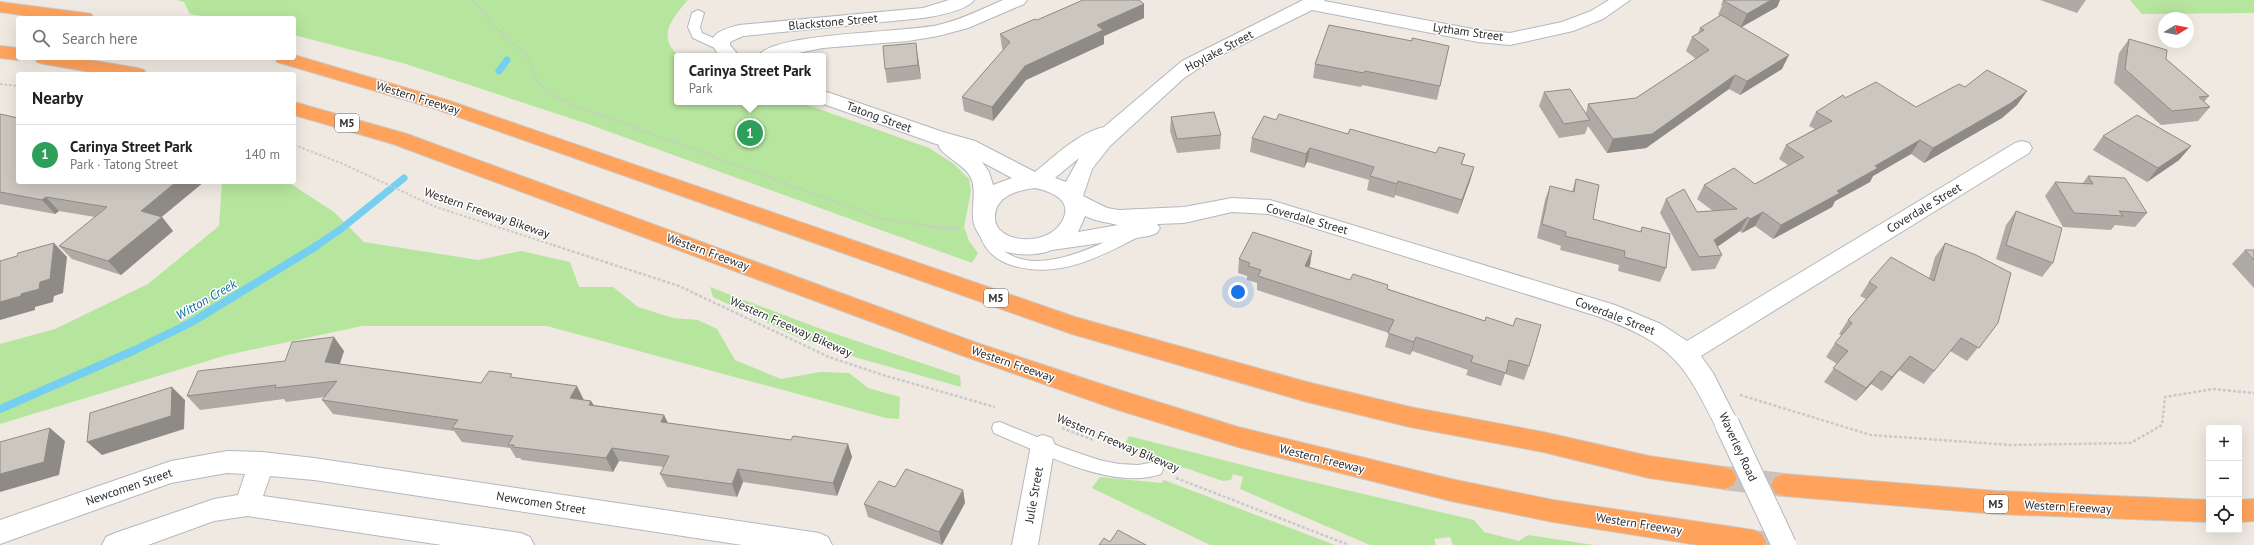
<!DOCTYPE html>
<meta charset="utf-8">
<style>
body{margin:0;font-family:"PT Sans",sans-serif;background:#f6f6f6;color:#202124}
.controls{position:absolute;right:12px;bottom:12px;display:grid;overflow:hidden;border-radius:4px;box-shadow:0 4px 16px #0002}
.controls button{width:36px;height:36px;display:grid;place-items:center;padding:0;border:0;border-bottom:1px solid #e0e0e0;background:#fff;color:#202124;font:20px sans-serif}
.compass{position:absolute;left:2158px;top:12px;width:36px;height:36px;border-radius:50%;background:#fff;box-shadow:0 4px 16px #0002;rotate:80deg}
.you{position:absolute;left:1238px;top:292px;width:14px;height:14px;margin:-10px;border:3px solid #fff;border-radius:50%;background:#1a73e8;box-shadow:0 0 0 6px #1a73e833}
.badge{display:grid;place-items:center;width:26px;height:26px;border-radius:50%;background:#4264fb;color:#fff;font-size:13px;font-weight:700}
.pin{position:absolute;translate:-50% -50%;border:2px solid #fff;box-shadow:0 1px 4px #0006}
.popup{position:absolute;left:674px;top:53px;width:152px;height:52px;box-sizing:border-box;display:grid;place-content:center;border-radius:4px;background:#fff;filter:drop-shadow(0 1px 3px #0005);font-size:13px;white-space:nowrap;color:#757577}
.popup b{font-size:15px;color:#202124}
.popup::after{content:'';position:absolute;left:50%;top:100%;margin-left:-8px;border:8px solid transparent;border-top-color:#fff}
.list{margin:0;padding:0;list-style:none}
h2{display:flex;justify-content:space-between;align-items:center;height:52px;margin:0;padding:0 16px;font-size:17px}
h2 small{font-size:13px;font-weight:400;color:#757577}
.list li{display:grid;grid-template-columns:26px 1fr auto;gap:12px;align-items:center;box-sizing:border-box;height:60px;padding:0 16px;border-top:1px solid #e0e0e0}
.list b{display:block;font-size:15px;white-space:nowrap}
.list p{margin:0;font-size:13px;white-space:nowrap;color:#757577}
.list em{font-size:13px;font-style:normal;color:#757577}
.icon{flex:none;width:22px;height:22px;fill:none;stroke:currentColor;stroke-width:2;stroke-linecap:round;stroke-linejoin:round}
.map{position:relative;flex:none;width:2254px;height:545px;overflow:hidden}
.search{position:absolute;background:#fff;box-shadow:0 4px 16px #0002;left:16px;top:16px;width:280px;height:44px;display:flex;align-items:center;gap:10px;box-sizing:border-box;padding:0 14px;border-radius:4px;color:#757577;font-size:15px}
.panel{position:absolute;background:#fff;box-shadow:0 4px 16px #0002;left:16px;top:72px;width:280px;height:112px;border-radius:4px}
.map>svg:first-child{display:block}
</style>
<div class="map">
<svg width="2254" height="545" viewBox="0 0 2254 545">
<rect width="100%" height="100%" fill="#efe9e1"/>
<path fill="#b6e59e" d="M 177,0 L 688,0 C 673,17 655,38 680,56 L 677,56 L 677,102 L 799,102 L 929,148 L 954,164 L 969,179 L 971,191 L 964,227 L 969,241 L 978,253 L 972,263 L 588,124 L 406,64 L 294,35 L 294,18 L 212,18 L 190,14 L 184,2 Z
M 2130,0 L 2254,0 L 2254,13 L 2142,14 Z
M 222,182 L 288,182 L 334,212 L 364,242 L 478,260 L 521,251 L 570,262 L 579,287 L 613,287 L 638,307 L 673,318 L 698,320 L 717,329 L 735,360 L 781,379 L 820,372 L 849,373 L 868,388 L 900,397 L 899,419 L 886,418 L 547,326 L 362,326 L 227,355 L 0,424 L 0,344 L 55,329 L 148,284 L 219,226 Z
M 710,287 L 821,329 L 960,376 L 961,387 L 858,358 L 797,337 L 713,297 Z
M 1129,436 L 1266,471 L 1474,520 L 1484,532 L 1519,541 L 1528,535 L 1594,545 L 1453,545 L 1450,537 L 1434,539 L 1436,545 L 1370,545 L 1240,489 L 1243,477 L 1233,474 L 1231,480 L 1223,481 L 1165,461 L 1125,444 Z
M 1100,477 L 1161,483 L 1164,480 L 1335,545 L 1210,545 L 1092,488 Z"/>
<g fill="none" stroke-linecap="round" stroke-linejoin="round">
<path stroke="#75cff0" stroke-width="7" d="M 499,71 L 507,60
M 316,246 L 341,229 L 404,178"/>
<path stroke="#75cff0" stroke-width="8" d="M 0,409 L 135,350 L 192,322 L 318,245"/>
<path stroke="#c8c4bd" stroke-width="24" stroke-dasharray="24 12" stroke-linecap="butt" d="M 1724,478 L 1784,485
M 1753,542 L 1778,545"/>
<defs>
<path id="lane" d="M 698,10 L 704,13 L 700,27 L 702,33 L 725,43 L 727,46 L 725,49 L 717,49 L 693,38 L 688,27 L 692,13 Z
M 984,221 L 989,223 C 993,230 993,238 998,245 C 1030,282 1099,245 1132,229 L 1142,229 L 1144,232 L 1142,235 C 1101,256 1061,279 1014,266 C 993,260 982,247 977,226 L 979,223 Z
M 1000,422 L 1061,447 L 1099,460 L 1119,464 L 1138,465 L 1155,462 L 1161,464 L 1163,469 L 1161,474 C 1111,491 1040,452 994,433 L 992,428 L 994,423 Z"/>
<path id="street" d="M 949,0 L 974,0 C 966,11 936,16 923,18 L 743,36 L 730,42 L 730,45 L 739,56 L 720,56 C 702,36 720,30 739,25 L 923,8 Z
M 1003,0 L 1027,0 L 1024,4 L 968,28 L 938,36 L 908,41 L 823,48 L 784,56 L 758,56 C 774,32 905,33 938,25 C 961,20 982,9 1003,0 Z
M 1303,0 L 1325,0 L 1324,1 L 1478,30 L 1510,33 L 1562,22 L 1591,11 L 1609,0 L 1630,0 L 1603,19 L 1573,31 L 1510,45 L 1478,42 L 1312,10 L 1215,58 L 1184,78 L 1110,146 L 1092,169 L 1083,196 L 1107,208 L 1119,210 L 1184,207 L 1232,198 L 1270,200 L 1615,305 L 1661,324 L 1687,341 L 2015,143 L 2022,141 L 2029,143 L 2032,148 L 2029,153 L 1701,356 L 1713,373 L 1739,424 L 1736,431 L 1727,434 L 1718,431 C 1683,361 1674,346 1600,317 L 1269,214 L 1232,212 L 1184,223 L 1157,224 L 1160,228 L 1157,233 L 1149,236 L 1052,250 C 1027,260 983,254 974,224 C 970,209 978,190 970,176 C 965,165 938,153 939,145 L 818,102 L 823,102 L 823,91 L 830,93 L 943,132 L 975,141 L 1035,172 C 1055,156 1078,133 1104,127 L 1182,61 ZM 1079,158 L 1066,182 L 1055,178 ZM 982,162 L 1012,178 L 993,185 L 989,172 ZM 1035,188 C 1053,192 1075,201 1061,223 C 1049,242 1014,245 999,229 C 996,225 995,222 995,217 C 995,196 1018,190 1035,188 ZM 1085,216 L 1095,220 L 1118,225 L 1078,232 Z
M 1043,435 L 1052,438 L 1055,445 L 1038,545 L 1012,545 L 1031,445 L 1034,438 Z
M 227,451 L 262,452 L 314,458 L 819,533 L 828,537 L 832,545 L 742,545 L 314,480 L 270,476 L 263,496 L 521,533 L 530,537 L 534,545 L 442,545 L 247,516 L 214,521 L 148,545 L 102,545 L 106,537 L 115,533 L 214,499 L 238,495 L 245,474 L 227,473 L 171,483 L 0,544 L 0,520 L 171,461 Z"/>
<path id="highway" d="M 0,2 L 85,13 L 91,14 L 94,18 L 43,18 L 0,12 Z
M 0,46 L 18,48 L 18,58 L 25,58 L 18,60 L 0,58 Z
M 294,55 L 447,100 L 1075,317 L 1307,382 L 1410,407 L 1543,432 L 1649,456 L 1724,467 L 1733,470 L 1737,478 L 1733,486 L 1724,489 L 1649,478 L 1543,452 L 1410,427 L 1307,402 L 1072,334 L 433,108 L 277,62 L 275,58 L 294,58 Z
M 35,58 L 78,58 L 137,68 L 144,70 L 146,74 L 102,74 L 44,64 L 37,62 Z
M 294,102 L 407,134 L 977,343 L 1116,389 L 1238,427 L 1451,479 L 1553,500 L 1753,530 L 1762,534 L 1766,542 L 1765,545 L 1698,545 L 1553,522 L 1451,501 L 1238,447 L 1115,409 L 961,355 L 393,144 L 294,115 Z
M 1784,474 L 1996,491 L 2209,500 L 2209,522 L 1996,514 L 1784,496 L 1775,493 L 1771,485 L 1775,477 Z
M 2254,499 L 2254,521 L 2239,522 L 2239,500 Z"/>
</defs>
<use href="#lane" stroke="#b4b7c1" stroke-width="2"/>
<use href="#street" stroke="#b4b7c1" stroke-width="2"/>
<use href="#highway" stroke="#c9c9c9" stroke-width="2"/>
<path stroke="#c9c9c9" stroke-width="2" stroke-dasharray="2.5 2" stroke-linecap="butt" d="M 473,0 L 495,27 L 526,55 L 538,82 L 550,93 L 571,104 L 879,218 L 899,222 L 961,229
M 0,84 L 18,86
M 294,145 L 341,163 L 436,207 L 556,246
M 928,227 L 954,230"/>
<path stroke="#c9c9c9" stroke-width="2.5" stroke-dasharray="3 2" stroke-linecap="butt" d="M 553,245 L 679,286 L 829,357 L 883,375 L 995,407
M 1740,395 L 1871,435 L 2011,445 L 2131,443 L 2162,425 L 2165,397 L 2213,389 L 2254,393
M 1062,428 L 1093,440
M 1176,478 L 1349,545"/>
<use href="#lane" fill="#fff" fill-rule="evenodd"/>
<use href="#street" fill="#fff" fill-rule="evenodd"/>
<use href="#highway" fill="#ffa35c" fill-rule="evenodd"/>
<defs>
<path id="street-bridge" d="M 1727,424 L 1784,545"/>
</defs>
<use href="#street-bridge" stroke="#b4b7c1" stroke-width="26" stroke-linecap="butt"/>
<use href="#street-bridge" stroke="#fff" stroke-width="24"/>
</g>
<path fill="#afaba4" d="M 1723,0 L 1780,0 L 1777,7 L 1741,27 L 1782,69 L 1740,95 L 1729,89 L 1646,148 L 1607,153 L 1588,126 L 1585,134 L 1559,138 L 1539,106 L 1544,92 L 1586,113 L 1588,104 L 1636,98 L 1696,59 L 1686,51 L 1692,37 L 1698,33 L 1700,28 L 1720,16 L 1718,15 L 1722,6 L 1721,5 Z
M 2040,0 L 2086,0 L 2077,13 Z
M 1144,4 L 1144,18 L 1104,36 L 1104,44 L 1026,80 L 993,121 L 964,111 L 962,97 L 1003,50 L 1002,48 L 1000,34 L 1037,20 Z
M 2129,39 L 2166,59 L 2209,96 L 2204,102 L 2210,107 L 2198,121 L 2161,125 L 2114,83 L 2119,53 Z
M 1412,41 L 1449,46 L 1437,100 L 1362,85 L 1361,87 L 1313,78 L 1315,64 Z
M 918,57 L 921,79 L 887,83 L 885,69 Z
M 1965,87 L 2027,91 L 2017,105 L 2002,118 L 1924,163 L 1911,154 L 1873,176 L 1870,182 L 1835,201 L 1832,207 L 1773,239 L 1755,226 L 1742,233 L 1740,231 L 1717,247 L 1722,255 L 1715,269 L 1692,271 L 1660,213 L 1666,199 L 1697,212 L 1713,211 L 1697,199 L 1704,185 L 1755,184 L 1788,165 L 1779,159 L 1786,145 L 1815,129 L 1809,126 L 1816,112 L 1845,98 L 1916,107 Z
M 0,114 L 162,217 L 173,231 L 121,275 L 72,259 L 59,246 L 95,217 L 59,211 L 55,214 L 0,204 Z
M 1171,117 L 1221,135 L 1220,149 L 1177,153 L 1170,131 Z
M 1276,120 L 1348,134 L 1436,153 L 1465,154 L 1462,164 L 1474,167 L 1470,181 L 1458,214 L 1395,195 L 1394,198 L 1367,190 L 1369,180 L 1307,162 L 1304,168 L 1250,152 L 1252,138 Z
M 2103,136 L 2191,146 L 2179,160 L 2147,182 L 2093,150 Z
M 2088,176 L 2147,213 L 2135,227 L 2115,225 L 2111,230 L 2063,227 L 2045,196 L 2055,182 L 2082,184 Z
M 1576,179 L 1593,219 L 1640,232 L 1642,227 L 1666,268 L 1660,282 L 1618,271 L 1619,265 L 1560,250 L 1561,246 L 1537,238 L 1545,200 L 1550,186 L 1572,192 Z
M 2016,211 L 2053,263 L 2042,277 L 1996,259 L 2006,225 Z
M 1945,243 L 1998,323 L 1967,361 L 1950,351 L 1924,384 L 1899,370 L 1882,391 L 1871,384 L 1856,401 L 1824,382 L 1837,364 L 1826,357 L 1835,343 L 1842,336 L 1839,334 L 1848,320 L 1866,299 L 1860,296 L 1869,282 L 1929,278 L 1935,257 Z
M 2245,250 L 2254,250 L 2254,288 L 2232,264 Z
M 1312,251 L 1310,265 L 1309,267 L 1350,280 L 1388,289 L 1485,321 L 1513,326 L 1516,318 L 1529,366 L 1524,380 L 1505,374 L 1501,386 L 1466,375 L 1468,370 L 1412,351 L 1410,355 L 1385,347 L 1389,333 L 1257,290 L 1257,283 L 1247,280 L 1247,276 L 1238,273 L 1239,259 Z
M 344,351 L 339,364 L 481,383 L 514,378 L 584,400 L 591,401 L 594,405 L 664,415 L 668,423 L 791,440 L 848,444 L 852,457 L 837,496 L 743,482 L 737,497 L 667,487 L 660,474 L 664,467 L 619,461 L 613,472 L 522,460 L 520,458 L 516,458 L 510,448 L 462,442 L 454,431 L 333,414 L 322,400 L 325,397 L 286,402 L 284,399 L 200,410 L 187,396 L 285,361 Z
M 895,487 L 963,490 L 965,503 L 942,545 L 868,517 L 864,504 Z"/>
<path fill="#8e8b86" d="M 1771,0 L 1780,0 L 1777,7 L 1740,28 L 1747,14 Z
M 1144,4 L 1144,18 L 1104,36 L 1104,44 L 1026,80 L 993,121 L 992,107 L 1025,66 L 1097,25 Z
M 916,43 L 918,57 L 921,79 L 918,65 Z
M 1789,55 L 1782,69 L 1740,95 L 1747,81 Z
M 1735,75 L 1729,89 L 1646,148 L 1607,153 L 1613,139 Z
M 2027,91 L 2017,105 L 2002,118 L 1924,163 L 1933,148 Z
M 1920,140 L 1911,154 L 1873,176 L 1870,182 L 1835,201 L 1832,207 L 1773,239 L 1781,225 L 1837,191 L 1875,166 Z
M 2191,146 L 2179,160 L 2147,182 L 2158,168 Z
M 1310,148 L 1307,162 L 1304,168 L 1306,154 Z
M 1474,167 L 1470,181 L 1458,214 L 1462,200 Z
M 1398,181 L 1395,195 L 1394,198 L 1397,184 Z
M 176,182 L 204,182 L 152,225 L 141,211 Z
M 46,197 L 59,211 L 55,214 L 42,200 Z
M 1763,212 L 1755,226 L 1742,233 L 1750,219 Z
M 162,217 L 173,231 L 121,275 L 108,261 Z
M 1748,217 L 1740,231 L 1707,254 L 1714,240 Z
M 54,243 L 67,257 L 63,293 L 54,296 L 53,302 L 35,307 L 35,310 L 0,320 L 0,302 L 21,294 L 40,282 Z
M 1312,251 L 1310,265 L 1303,280 L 1305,266 Z
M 334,337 L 344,351 L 336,376 L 325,362 Z
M 1416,337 L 1412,351 L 1410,355 L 1414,342 Z
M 1910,356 L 1899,370 L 1882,391 L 1892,377 Z
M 1881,371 L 1871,384 L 1856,401 L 1866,388 Z
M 577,386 L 584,400 L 570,398 Z
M 172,387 L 185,400 L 184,429 L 102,455 L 87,442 Z
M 591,401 L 598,414 L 589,405 Z
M 664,415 L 670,428 L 661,422 Z
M 50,428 L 65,441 L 59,475 L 0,492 L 0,474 Z
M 848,444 L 852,457 L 837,496 L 833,483 Z
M 612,448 L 619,461 L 613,472 L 606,458 Z
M 738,469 L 743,482 L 737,497 L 732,484 Z
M 963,490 L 965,503 L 942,545 L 939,532 Z"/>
<path fill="#cbc7bf" stroke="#8e8b86" d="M 1083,0 L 1139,0 L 1144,4 L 1097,25 L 1103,30 L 1025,66 L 992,107 L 962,97 L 1010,42 L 1000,34 L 1035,19 L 1037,20 Z
M 1725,0 L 1771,0 L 1747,14 L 1724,1 Z
M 1721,15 L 1789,55 L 1747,81 L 1735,75 L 1652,134 L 1613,139 L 1588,104 L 1636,98 L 1709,50 L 1692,37 L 1704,30 L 1700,28 Z
M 1329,25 L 1412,41 L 1412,38 L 1449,46 L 1440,86 L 1365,71 L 1364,73 L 1315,64 Z
M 2129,39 L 2167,50 L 2166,59 L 2209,96 L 2199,97 L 2210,107 L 2172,111 L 2125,69 Z
M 916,43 L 918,65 L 885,69 L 883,46 Z
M 1987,70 L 2027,91 L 2011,103 L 1933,148 L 1920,140 L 1875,166 L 1878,168 L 1837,191 L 1840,193 L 1781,225 L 1763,212 L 1750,219 L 1748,217 L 1714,240 L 1722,255 L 1699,257 L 1666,199 L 1684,189 L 1697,212 L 1737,209 L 1704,185 L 1734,168 L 1755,184 L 1804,157 L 1786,145 L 1832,121 L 1816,112 L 1843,95 L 1845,98 L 1876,82 L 1916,107 L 1959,84 L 1965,87 Z
M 1570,89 L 1590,120 L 1564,124 L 1544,92 Z
M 1214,112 L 1221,135 L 1177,139 L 1171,117 Z
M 0,114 L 18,118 L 18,182 L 176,182 L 141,211 L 162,217 L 108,261 L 59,246 L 107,207 L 46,197 L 42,200 L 0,192 Z
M 1279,114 L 1348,134 L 1350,129 L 1436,153 L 1439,147 L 1465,154 L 1461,164 L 1474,167 L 1462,200 L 1398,181 L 1397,184 L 1370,176 L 1374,167 L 1310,148 L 1306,154 L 1252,138 L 1264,116 L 1276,120 Z
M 2137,115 L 2191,146 L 2158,168 L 2103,136 Z
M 2088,176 L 2125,178 L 2147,213 L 2119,211 L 2123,216 L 2074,213 L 2055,182 L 2093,184 Z
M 1576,179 L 1599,185 L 1593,219 L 1641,232 L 1642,227 L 1670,234 L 1666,268 L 1624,257 L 1625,251 L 1565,236 L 1566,232 L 1542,224 L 1550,186 L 1574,192 Z
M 2016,211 L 2062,228 L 2053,263 L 2006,245 Z
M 1253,232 L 1312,251 L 1305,266 L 1350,280 L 1353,274 L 1388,285 L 1387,289 L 1485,321 L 1486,317 L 1513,326 L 1516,318 L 1541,325 L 1529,366 L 1509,360 L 1506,373 L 1471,362 L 1473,356 L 1416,337 L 1414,342 L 1388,333 L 1394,320 L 1258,276 L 1261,270 L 1248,266 L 1250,263 L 1239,259 Z
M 54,243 L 50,279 L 40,282 L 39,289 L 21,294 L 21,296 L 0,302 L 0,261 L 17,256 L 18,253 Z
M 1945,243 L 1976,255 L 2011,273 L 1998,323 L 1979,348 L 1961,338 L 1934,371 L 1910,356 L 1892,377 L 1881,371 L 1866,388 L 1833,368 L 1848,351 L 1835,343 L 1852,323 L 1848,320 L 1877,287 L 1869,282 L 1891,257 L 1934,281 Z
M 2245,250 L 2254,250 L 2254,260 Z
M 334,337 L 325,362 L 481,383 L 489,371 L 512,374 L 510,377 L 577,386 L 570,398 L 591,401 L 589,405 L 664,415 L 661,422 L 791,440 L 793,436 L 848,444 L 833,483 L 738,469 L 732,484 L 660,474 L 669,456 L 612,448 L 606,458 L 513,447 L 514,445 L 508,445 L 513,436 L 452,428 L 458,420 L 322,400 L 337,381 L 275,388 L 276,385 L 187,396 L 198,371 L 285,361 L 292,342 Z
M 172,387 L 171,416 L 87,442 L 90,413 Z
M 50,428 L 44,462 L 0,474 L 0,442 Z
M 906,469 L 963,490 L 939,532 L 864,504 L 879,481 L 895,487 Z
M 1118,530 L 1146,545 L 1099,545 L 1104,538 L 1110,542 Z"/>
<g text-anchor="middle" stroke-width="3" stroke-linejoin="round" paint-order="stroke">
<g fill="#fff" stroke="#6d6d6d" stroke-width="1">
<rect x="335" y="114" width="24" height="18" rx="3"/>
<rect x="984" y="289" width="24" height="18" rx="3"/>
<rect x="1984" y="495" width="24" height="18" rx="3"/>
</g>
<g font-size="11" font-weight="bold" fill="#2e2e2e">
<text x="347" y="127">M5</text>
<text x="996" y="302">M5</text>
<text x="1996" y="508">M5</text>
</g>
<g font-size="12" fill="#2e2e2e" stroke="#fff">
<text transform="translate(833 22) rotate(-5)" y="4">Blackstone Street</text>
<text transform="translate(1468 32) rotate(8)" y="4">Lytham Street</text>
<text transform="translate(1219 51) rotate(-28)" y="4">Hoylake Street</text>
<text transform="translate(418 98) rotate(17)" y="4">Western Freeway</text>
<text transform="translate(879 117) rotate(20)" y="4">Tatong Street</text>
<text transform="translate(1924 208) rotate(-31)" y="4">Coverdale Street</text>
<text transform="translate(487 213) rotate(19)" y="4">Western Freeway Bikeway</text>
<text transform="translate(1307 219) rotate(16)" y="4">Coverdale Street</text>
<text transform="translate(708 252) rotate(20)" y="4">Western Freeway</text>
<text transform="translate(1615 316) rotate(21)" y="4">Coverdale Street</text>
<text transform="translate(791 327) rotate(24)" y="4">Western Freeway Bikeway</text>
<text transform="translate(1013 364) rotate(19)" y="4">Western Freeway</text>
<text transform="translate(1118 443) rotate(23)" y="4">Western Freeway Bikeway</text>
<text transform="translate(1738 447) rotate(65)" y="4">Waverley Road</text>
<text transform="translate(1322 459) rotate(14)" y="4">Western Freeway</text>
<text transform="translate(129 487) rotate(-19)" y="4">Newcomen Street</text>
<text transform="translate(1034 495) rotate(-80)" y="4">Julie Street</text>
<text transform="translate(541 503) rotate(9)" y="4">Newcomen Street</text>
<text transform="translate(2068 507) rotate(3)" y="4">Western Freeway</text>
<text transform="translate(1639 524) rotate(9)" y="4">Western Freeway</text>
</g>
<g font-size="13" font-style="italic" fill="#0d6fa3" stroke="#fff">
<text transform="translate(206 299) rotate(-30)" y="5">Witton Creek</text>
</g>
</g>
</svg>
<div class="controls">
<button>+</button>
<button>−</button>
<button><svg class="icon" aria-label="locate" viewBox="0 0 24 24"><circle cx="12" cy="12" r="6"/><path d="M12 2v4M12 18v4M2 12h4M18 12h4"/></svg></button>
</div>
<svg class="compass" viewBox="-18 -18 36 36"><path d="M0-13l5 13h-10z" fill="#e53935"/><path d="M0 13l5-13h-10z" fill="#757577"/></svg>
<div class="you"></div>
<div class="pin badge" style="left:750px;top:133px;background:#2e9e5b">1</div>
<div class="popup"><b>Carinya Street Park</b>Park</div>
<div class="search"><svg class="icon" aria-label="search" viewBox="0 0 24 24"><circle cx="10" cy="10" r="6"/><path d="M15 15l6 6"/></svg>Search here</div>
<section class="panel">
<h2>Nearby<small></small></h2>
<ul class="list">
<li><span class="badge" style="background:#2e9e5b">1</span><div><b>Carinya Street Park</b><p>Park · Tatong Street</p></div><em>140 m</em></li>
</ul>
</section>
</div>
